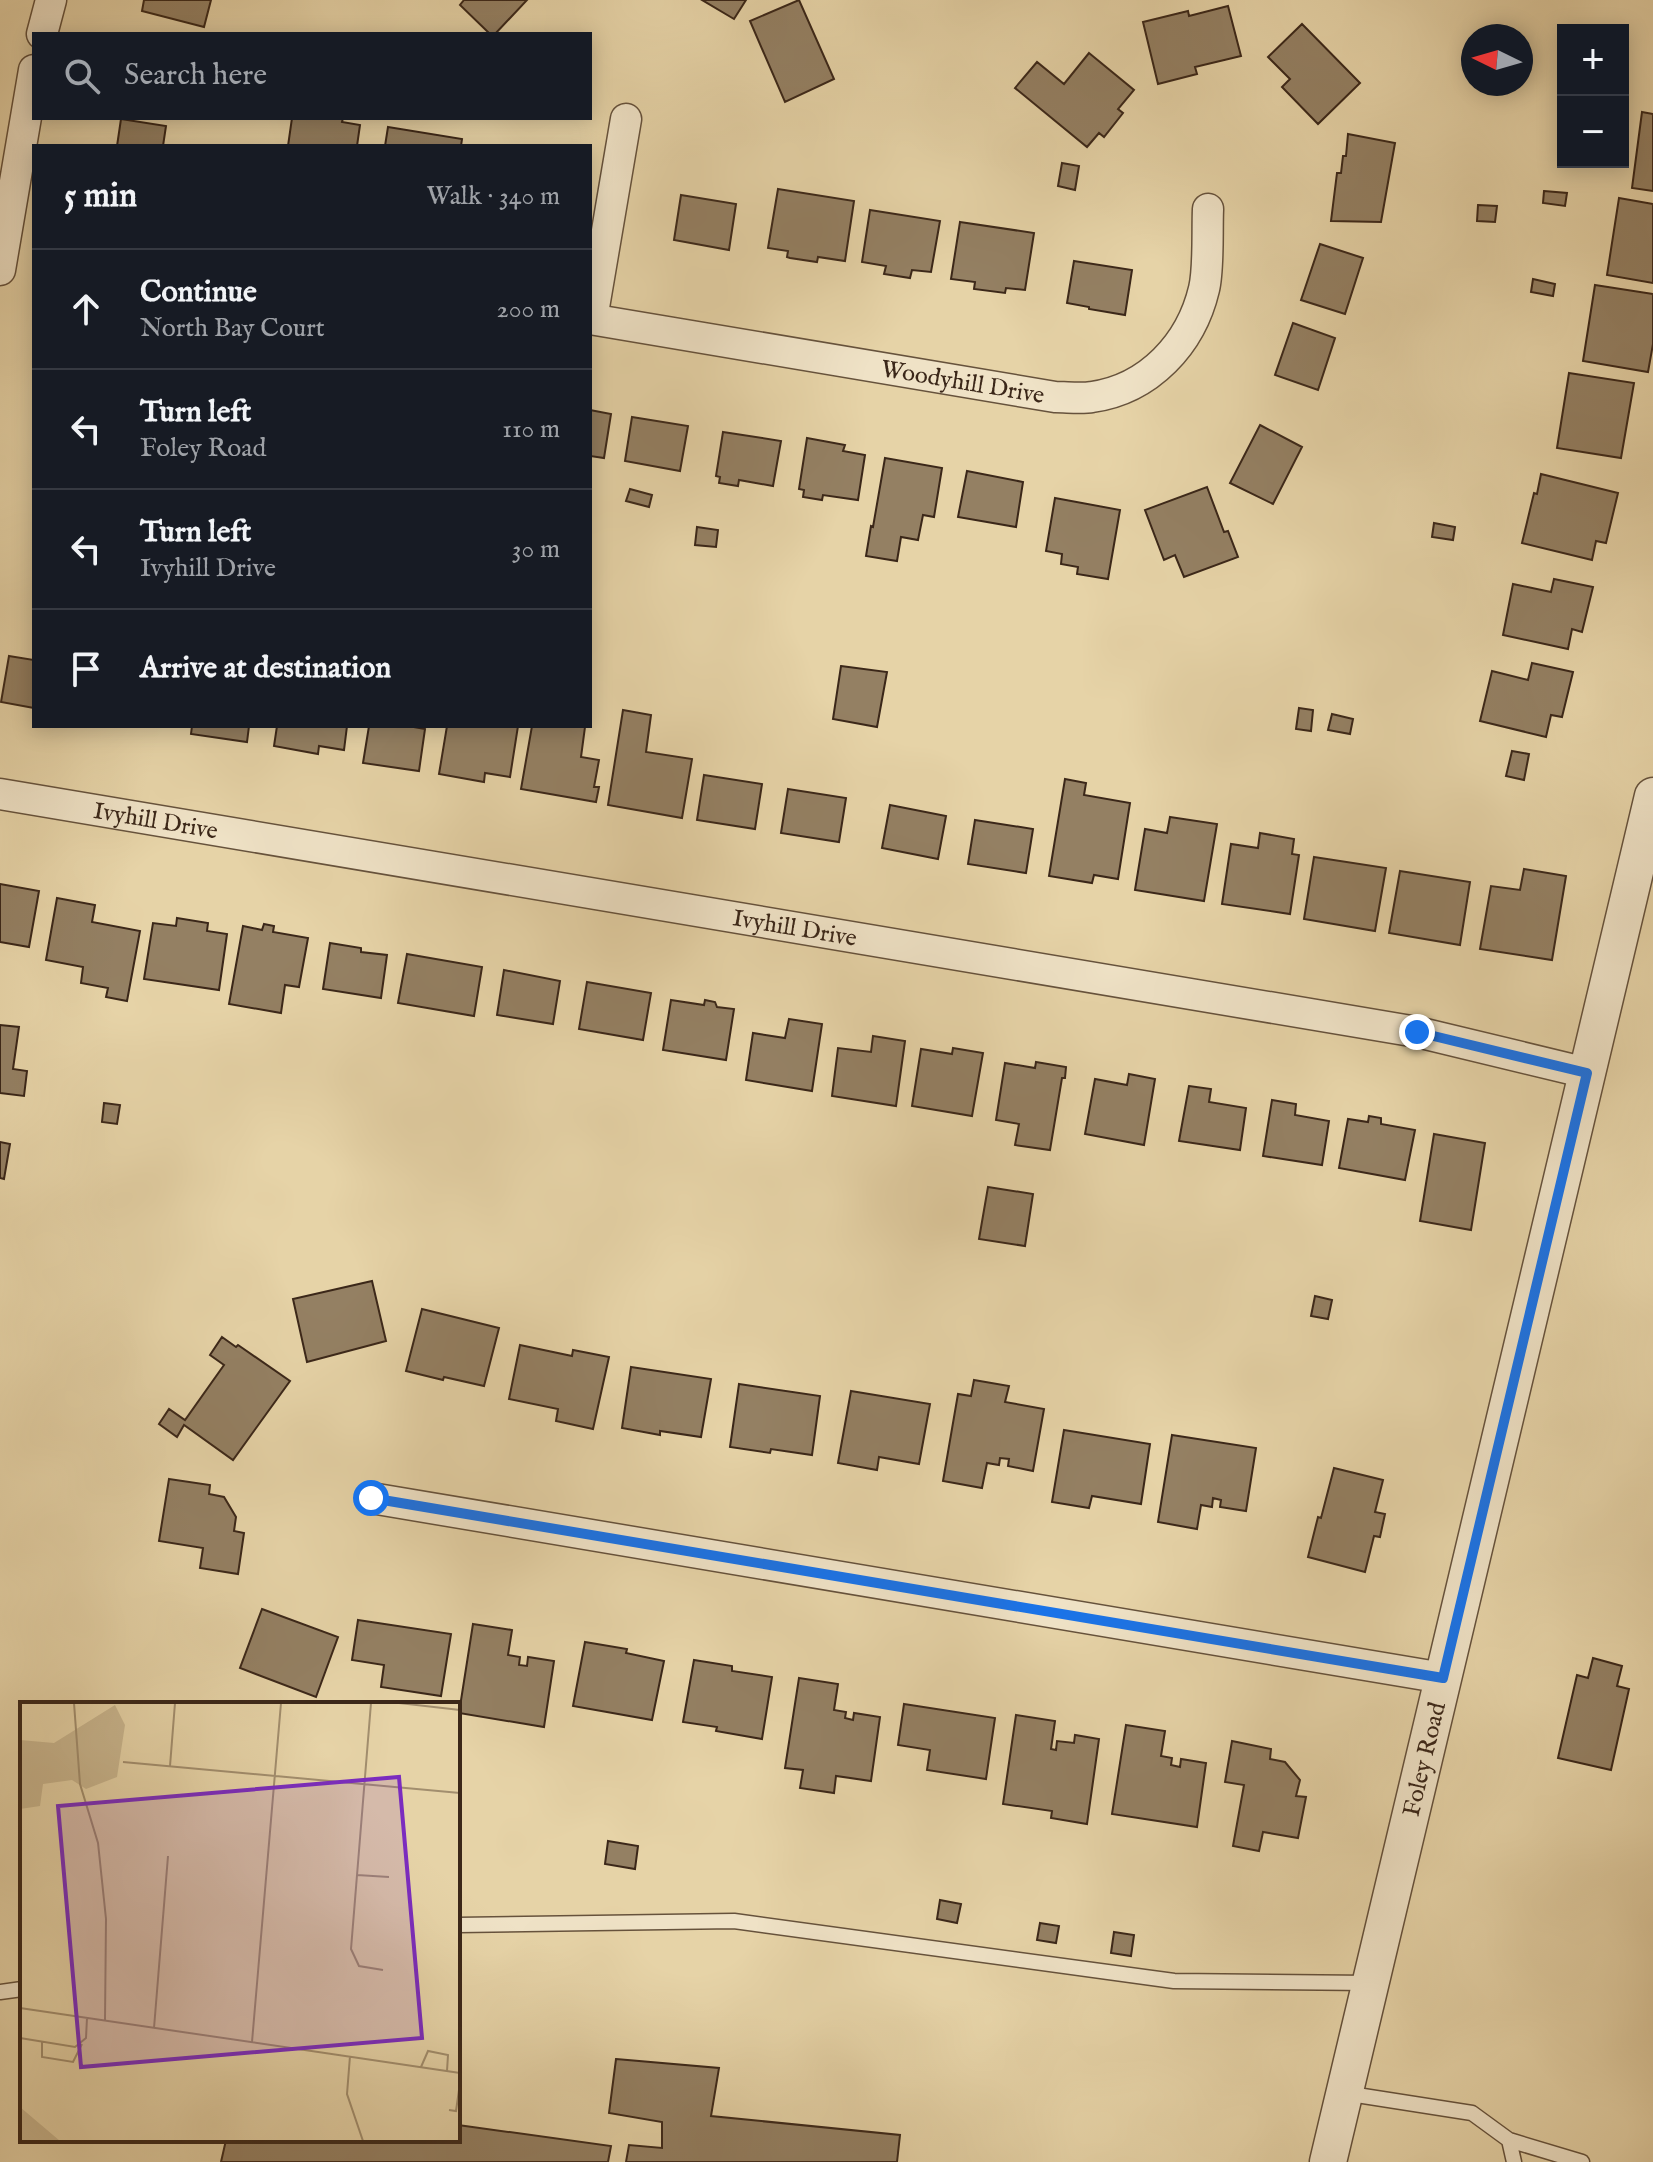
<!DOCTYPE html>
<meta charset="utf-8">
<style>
body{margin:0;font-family:"IM FELL English",serif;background:#242831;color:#f1f3f6}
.controls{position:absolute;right:24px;top:24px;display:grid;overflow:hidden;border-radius:0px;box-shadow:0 4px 20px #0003}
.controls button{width:72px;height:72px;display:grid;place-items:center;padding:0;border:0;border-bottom:2px solid #363941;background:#171b24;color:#f1f3f6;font:40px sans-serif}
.compass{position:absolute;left:1461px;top:24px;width:72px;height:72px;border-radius:50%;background:#171b24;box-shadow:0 4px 20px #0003;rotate:275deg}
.stop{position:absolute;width:24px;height:24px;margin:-18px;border:6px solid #1a73e8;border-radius:50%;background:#fff}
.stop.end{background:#1a73e8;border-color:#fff;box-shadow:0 2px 8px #0008}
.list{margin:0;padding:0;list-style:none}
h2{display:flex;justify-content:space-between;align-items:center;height:104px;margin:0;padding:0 32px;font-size:34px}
h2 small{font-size:26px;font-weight:400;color:#9ea1a6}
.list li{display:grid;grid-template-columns:52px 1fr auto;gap:24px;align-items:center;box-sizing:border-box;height:120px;padding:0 32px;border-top:2px solid #363941}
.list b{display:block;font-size:30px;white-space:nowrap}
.list p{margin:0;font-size:26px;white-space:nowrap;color:#9ea1a6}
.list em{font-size:26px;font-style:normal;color:#9ea1a6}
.icon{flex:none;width:44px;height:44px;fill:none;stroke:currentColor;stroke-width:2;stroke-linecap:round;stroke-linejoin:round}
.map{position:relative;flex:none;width:1653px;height:2162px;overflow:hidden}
.search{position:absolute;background:#171b24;box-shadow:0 4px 20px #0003;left:32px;top:32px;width:560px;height:88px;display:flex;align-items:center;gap:20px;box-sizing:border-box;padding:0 28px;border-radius:0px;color:#9ea1a6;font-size:30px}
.panel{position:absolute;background:#171b24;box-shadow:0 4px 20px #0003;left:32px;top:144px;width:560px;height:584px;border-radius:0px}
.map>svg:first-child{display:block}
</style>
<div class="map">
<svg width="1653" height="2162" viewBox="0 0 1653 2162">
<rect width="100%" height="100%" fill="#e6d3a7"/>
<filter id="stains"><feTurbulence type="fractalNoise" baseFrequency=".0025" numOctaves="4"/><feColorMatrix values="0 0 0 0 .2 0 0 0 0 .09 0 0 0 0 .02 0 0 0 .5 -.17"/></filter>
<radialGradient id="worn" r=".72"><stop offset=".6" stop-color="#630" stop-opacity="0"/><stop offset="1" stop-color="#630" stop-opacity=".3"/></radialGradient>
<path fill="#948063" stroke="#3b2719" stroke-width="2" d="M 144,0 L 211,0 L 204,27 L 142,11 Z
M 464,0 L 527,0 L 495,34 L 490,34 L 460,5 Z
M 702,0 L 746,0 L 734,19 Z
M 799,0 L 834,79 L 785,102 L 750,21 Z
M 1228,6 L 1241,56 L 1195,67 L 1197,74 L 1158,84 L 1143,22 L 1188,11 L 1189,16 Z
M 1302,24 L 1360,83 L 1318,124 L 1282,87 L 1290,79 L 1268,57 Z
M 1089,53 L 1134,90 L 1118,109 L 1123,113 L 1104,137 L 1099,133 L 1087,147 L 1015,88 L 1037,62 L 1064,84 Z
M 1642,112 L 1653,114 L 1653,191 L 1632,188 Z
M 292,118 L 343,118 L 342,122 L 360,125 L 357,146 L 288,146 Z
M 121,119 L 166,126 L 163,146 L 117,146 Z
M 388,127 L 462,139 L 461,146 L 385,146 Z
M 1348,134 L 1395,143 L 1381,222 L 1331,221 L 1337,173 L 1341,173 L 1343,156 L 1346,156 Z
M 1062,163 L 1079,166 L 1075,190 L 1058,186 Z
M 778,189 L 854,201 L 845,261 L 818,257 L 817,262 L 790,258 L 787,257 L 788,251 L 768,248 Z
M 1544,191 L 1567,193 L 1565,206 L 1543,203 Z
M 681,195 L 736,204 L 729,250 L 674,240 Z
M 1619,198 L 1653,204 L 1653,283 L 1607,275 Z
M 1478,205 L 1497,206 L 1495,222 L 1477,221 Z
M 870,210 L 940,221 L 931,272 L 912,270 L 910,278 L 884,274 L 886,266 L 862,262 Z
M 960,222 L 1034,233 L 1025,290 L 1006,288 L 1005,293 L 974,289 L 975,282 L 951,279 Z
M 1320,244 L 1363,258 L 1345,314 L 1301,300 Z
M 1074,261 L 1132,270 L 1125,315 L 1089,309 L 1089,307 L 1067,303 Z
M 1533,279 L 1555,284 L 1553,296 L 1531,292 Z
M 1595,285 L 1653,294 L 1653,344 L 1648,372 L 1583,361 Z
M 1293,323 L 1335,338 L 1318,390 L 1275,375 Z
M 1569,373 L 1634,383 L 1621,458 L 1557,448 Z
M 590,410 L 611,414 L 604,458 L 590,456 Z
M 632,417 L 688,426 L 680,471 L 625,461 Z
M 1260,425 L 1302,447 L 1273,504 L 1230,483 Z
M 723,432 L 781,441 L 773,486 L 739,480 L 738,486 L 719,483 L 720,477 L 716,476 Z
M 807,438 L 845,445 L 843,451 L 865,455 L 858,500 L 823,495 L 822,500 L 803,497 L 804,490 L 799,489 Z
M 885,458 L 942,468 L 934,517 L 923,515 L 918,540 L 901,537 L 897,561 L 866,556 L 871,526 L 873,527 Z
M 967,471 L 1023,482 L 1016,527 L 958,517 Z
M 1541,474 L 1618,493 L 1606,543 L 1596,541 L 1592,560 L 1522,543 L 1534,493 L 1537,494 Z
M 1207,487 L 1224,532 L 1228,531 L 1238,557 L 1184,577 L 1175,555 L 1164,560 L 1145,510 Z
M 630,489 L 652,495 L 649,507 L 626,501 Z
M 1055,498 L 1120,510 L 1108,579 L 1077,574 L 1078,567 L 1061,564 L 1062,554 L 1046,551 Z
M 1434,523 L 1455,527 L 1453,540 L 1432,537 Z
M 697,527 L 718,530 L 716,547 L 695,545 Z
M 1554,579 L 1593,587 L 1582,632 L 1572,629 L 1568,649 L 1503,635 L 1513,584 L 1551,592 Z
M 9,656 L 34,660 L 34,708 L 1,702 Z
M 1532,663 L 1573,672 L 1562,717 L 1551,715 L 1546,737 L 1480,721 L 1492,671 L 1528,680 Z
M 841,666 L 887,672 L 877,727 L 833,719 Z
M 1299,708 L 1313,710 L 1311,731 L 1296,729 Z
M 623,710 L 651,715 L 646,752 L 692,759 L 682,818 L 608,805 Z
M 1332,714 L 1353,719 L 1350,734 L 1328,730 Z
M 192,726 L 249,726 L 247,742 L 191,734 Z
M 277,726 L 347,726 L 344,750 L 319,746 L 318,754 L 274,746 Z
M 369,726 L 408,726 L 425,729 L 419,771 L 363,763 Z
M 447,726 L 518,726 L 510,777 L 485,773 L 484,782 L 439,774 Z
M 532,726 L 585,727 L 581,757 L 599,760 L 594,787 L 599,787 L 596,802 L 521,789 Z
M 1512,751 L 1529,754 L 1524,780 L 1506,776 Z
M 704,775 L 762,784 L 755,829 L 697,820 Z
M 1065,779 L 1086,783 L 1084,795 L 1130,803 L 1118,879 L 1094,875 L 1092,883 L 1049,876 Z
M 788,789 L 846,798 L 839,842 L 781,833 Z
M 890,805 L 946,816 L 938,859 L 882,848 Z
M 1170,817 L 1217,824 L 1204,901 L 1135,890 L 1145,829 L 1167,833 Z
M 975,820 L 1033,829 L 1026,873 L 968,864 Z
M 1260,833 L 1294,839 L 1292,854 L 1299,855 L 1290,914 L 1222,904 L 1231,844 L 1258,848 Z
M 1314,857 L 1386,868 L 1375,931 L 1304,919 Z
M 1524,869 L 1566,876 L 1552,960 L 1480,949 L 1491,886 L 1520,890 Z
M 1400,871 L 1470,882 L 1460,945 L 1389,933 Z
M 0,884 L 39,891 L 29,947 L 0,942 Z
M 57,898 L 95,905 L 92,922 L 140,931 L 127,1001 L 106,997 L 108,988 L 81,983 L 83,967 L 46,960 Z
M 177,918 L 208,923 L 207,931 L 227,934 L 219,990 L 144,979 L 153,923 L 176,926 Z
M 264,924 L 274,926 L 273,932 L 308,938 L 299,987 L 285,985 L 281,1013 L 229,1004 L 243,926 L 262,930 Z
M 330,943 L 361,948 L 361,952 L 387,955 L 381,998 L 323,989 Z
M 407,954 L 482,967 L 474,1016 L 398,1003 Z
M 504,970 L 560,981 L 553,1024 L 497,1015 Z
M 587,982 L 651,993 L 643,1040 L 579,1029 Z
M 671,1000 L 704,1005 L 705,1000 L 715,1002 L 717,1007 L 734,1009 L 726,1060 L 663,1050 Z
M 789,1019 L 822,1024 L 812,1091 L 746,1080 L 753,1033 L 785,1038 Z
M 0,1025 L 19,1027 L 13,1069 L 27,1071 L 24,1096 L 0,1093 Z
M 873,1036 L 905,1041 L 896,1106 L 832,1096 L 838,1048 L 871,1052 Z
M 953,1048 L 983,1053 L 972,1116 L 912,1106 L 921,1049 L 952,1054 Z
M 1036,1062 L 1066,1067 L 1065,1078 L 1062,1078 L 1050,1150 L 1015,1145 L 1019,1124 L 996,1120 L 1005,1063 L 1035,1068 Z
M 1129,1074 L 1155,1079 L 1144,1145 L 1085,1134 L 1095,1079 L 1127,1085 Z
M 1189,1086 L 1211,1089 L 1209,1102 L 1246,1108 L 1240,1150 L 1179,1141 Z
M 1272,1100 L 1296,1104 L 1295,1115 L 1329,1121 L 1322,1165 L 1263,1156 Z
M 104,1103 L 120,1105 L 117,1124 L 102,1122 Z
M 1369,1116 L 1381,1118 L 1381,1124 L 1415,1130 L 1405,1180 L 1339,1168 L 1348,1119 L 1368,1122 Z
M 1434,1134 L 1485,1143 L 1471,1230 L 1420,1221 Z
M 0,1142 L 10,1144 L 4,1179 L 0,1178 Z
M 988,1187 L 1033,1194 L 1025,1246 L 979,1239 Z
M 372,1281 L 386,1341 L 307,1362 L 293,1299 Z
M 1315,1296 L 1332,1300 L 1328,1319 L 1311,1316 Z
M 422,1309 L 499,1328 L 484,1386 L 444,1377 L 443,1380 L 406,1371 Z
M 222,1337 L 236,1347 L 238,1345 L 290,1381 L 233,1460 L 184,1425 L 177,1437 L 159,1424 L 169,1409 L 185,1420 L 224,1365 L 210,1355 Z
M 520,1345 L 572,1356 L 573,1350 L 609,1357 L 593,1429 L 556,1421 L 558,1409 L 509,1399 Z
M 631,1367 L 711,1379 L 701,1437 L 660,1431 L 660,1435 L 622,1428 Z
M 974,1380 L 1009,1386 L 1005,1402 L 1044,1409 L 1033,1471 L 1008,1466 L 1009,1459 L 1000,1458 L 999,1465 L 987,1463 L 982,1488 L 943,1481 L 958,1394 L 971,1396 Z
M 739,1384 L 820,1396 L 812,1455 L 771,1449 L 770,1453 L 730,1447 Z
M 851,1391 L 930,1404 L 919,1464 L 879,1457 L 877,1470 L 838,1463 Z
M 1064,1430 L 1150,1444 L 1141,1504 L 1092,1496 L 1089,1508 L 1052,1502 Z
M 1172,1435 L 1256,1448 L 1246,1511 L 1220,1507 L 1221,1500 L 1213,1498 L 1212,1507 L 1201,1505 L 1197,1529 L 1158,1522 Z
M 1334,1468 L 1383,1480 L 1375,1512 L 1385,1514 L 1380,1537 L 1374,1536 L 1365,1572 L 1308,1557 L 1318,1517 L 1321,1518 Z
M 169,1479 L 210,1485 L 209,1494 L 224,1497 L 236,1517 L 234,1531 L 244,1533 L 238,1574 L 200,1568 L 203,1548 L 159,1541 Z
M 262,1609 L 338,1637 L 316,1697 L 240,1668 Z
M 358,1620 L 451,1634 L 441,1696 L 381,1687 L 384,1665 L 352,1660 Z
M 473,1624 L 512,1630 L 508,1655 L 520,1657 L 519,1665 L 527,1666 L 528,1657 L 554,1661 L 544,1727 L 459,1713 Z
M 585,1642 L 627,1649 L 626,1653 L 664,1661 L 652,1720 L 573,1706 Z
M 1593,1658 L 1622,1666 L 1617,1686 L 1629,1689 L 1611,1770 L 1558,1758 L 1577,1675 L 1588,1678 Z
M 694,1660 L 732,1666 L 732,1671 L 772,1677 L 762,1739 L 716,1731 L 717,1727 L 683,1722 Z
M 799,1678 L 838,1684 L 834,1710 L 846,1712 L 845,1718 L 853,1720 L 854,1713 L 880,1717 L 871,1781 L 836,1776 L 834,1793 L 800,1788 L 803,1770 L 785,1768 Z
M 904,1704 L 995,1718 L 986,1779 L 927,1770 L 930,1750 L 898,1745 Z
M 1016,1715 L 1055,1721 L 1051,1749 L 1056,1750 L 1057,1741 L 1074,1743 L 1075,1735 L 1099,1739 L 1087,1824 L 1051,1818 L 1052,1811 L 1003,1804 Z
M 1126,1725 L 1165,1731 L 1161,1756 L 1172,1758 L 1171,1765 L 1180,1767 L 1181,1759 L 1206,1763 L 1197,1827 L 1112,1814 Z
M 1232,1741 L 1271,1749 L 1270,1759 L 1285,1762 L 1300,1780 L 1296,1796 L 1306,1797 L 1298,1838 L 1263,1832 L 1259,1851 L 1233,1846 L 1244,1785 L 1225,1782 Z
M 608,1841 L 638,1846 L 635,1869 L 605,1864 Z
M 940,1900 L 961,1904 L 957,1923 L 937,1919 Z
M 1040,1923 L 1059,1926 L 1056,1943 L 1037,1940 Z
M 1114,1932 L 1134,1935 L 1131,1956 L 1111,1953 Z
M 616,2059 L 719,2068 L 711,2116 L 900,2135 L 897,2162 L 626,2162 L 629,2145 L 662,2148 L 662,2122 L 609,2113 Z
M 458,2125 L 611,2146 L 608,2162 L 221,2162 L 226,2140 L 458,2140 Z"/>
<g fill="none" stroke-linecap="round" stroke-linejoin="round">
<defs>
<path id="service" d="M 458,1925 L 734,1921 L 1174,1981 L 1370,1983
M 0,1992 L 22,1989
M 1344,2093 L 1472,2113 L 1509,2140 L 1514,2162
M 1509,2140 L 1582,2162"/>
<g id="minor">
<path d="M 42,34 L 51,0"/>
<path d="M 0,270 L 34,70"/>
<path id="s1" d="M 590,319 L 1055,397 C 1067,397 1081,399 1092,397 C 1149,389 1191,344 1204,289 C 1209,269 1207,232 1208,209"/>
<path d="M 592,319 L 626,119"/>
<path id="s2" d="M 0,794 L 1417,1032 L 1587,1073"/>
<path d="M 371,1498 L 1443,1678"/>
</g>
<g id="tertiary">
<path id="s3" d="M 1328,2162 L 1653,796"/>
</g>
</defs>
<use href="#service" stroke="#66523c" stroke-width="17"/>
<use href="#minor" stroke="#66523c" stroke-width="33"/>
<use href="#tertiary" stroke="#66523c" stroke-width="39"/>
<use href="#service" stroke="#efe2c6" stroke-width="14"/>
<use href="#minor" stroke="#efe2c6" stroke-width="30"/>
<use href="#tertiary" stroke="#efe2c6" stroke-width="36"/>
</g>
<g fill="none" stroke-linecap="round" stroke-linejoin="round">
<path stroke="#1a73e8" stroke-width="10" d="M 371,1498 L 1443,1678 L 1587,1073 L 1417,1032"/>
</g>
<g text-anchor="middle" stroke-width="6" stroke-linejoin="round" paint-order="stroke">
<g font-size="24" fill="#3b2719" stroke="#efe2c6">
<text dy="8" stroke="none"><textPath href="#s1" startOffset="378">Woodyhill Drive</textPath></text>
<text dy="8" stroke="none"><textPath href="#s2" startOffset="158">Ivyhill Drive</textPath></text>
<text dy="8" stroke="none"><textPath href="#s2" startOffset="806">Ivyhill Drive</textPath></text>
<text dy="8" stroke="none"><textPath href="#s3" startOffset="414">Foley Road</textPath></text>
</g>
</g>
<g transform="translate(20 1702)">
<rect width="440" height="440" fill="#e6d3a7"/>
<path d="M 95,3 L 105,23 L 97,75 L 66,87 L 52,78 L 23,82 L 20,104 L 0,107 L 0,38 L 34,41 ZM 0,405 L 40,439 L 0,439 Z" fill="#c9b68f"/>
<path fill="none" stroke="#a28e6e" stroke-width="2" d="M 54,1 L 60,82 L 78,141 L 86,217 L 85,318M 351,1 L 331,247 L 339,264 L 363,268M 379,1 L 440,8M 103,60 L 440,91M 150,64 L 155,1M 337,173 L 369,175M 0,306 L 440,371M 134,326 L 148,154M 0,336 L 55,345 L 66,336 L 67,316M 22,340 L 22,355 L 53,360 L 62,342M 232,340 L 261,1M 330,354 L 327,392 L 343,439M 401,365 L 408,349 L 428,353 L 427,369M 429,408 L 436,409 L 439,388"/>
<path fill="#7b2cbf" fill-opacity="0.15" stroke="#7b2cbf" stroke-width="4" d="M 379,75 L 402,336 L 61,365 L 38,104 Z"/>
<rect width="440" height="440" fill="none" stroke="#3b2719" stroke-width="4"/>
</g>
<rect width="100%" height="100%" filter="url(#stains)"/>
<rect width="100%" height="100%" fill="url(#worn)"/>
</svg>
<div class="controls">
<button>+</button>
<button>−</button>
</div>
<svg class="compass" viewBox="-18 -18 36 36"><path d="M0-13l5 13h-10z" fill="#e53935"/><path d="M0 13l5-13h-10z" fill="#9ea1a6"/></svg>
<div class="stop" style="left:371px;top:1498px"></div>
<div class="stop end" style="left:1417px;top:1032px"></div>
<div class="search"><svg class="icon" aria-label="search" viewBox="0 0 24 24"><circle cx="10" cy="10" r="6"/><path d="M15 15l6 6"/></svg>Search here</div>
<section class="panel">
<h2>5 min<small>Walk · 340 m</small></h2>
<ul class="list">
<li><svg class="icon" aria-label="ahead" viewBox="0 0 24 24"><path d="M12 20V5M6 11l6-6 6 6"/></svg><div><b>Continue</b><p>North Bay Court</p></div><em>200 m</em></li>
<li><svg class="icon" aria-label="left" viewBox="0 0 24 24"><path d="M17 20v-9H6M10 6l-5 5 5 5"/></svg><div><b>Turn left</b><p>Foley Road</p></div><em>110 m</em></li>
<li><svg class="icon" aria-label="left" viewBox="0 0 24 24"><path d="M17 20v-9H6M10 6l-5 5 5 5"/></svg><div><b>Turn left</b><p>Ivyhill Drive</p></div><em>30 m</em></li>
<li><svg class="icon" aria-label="arrive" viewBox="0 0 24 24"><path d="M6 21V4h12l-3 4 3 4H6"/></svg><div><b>Arrive at destination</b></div></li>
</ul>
</section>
</div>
